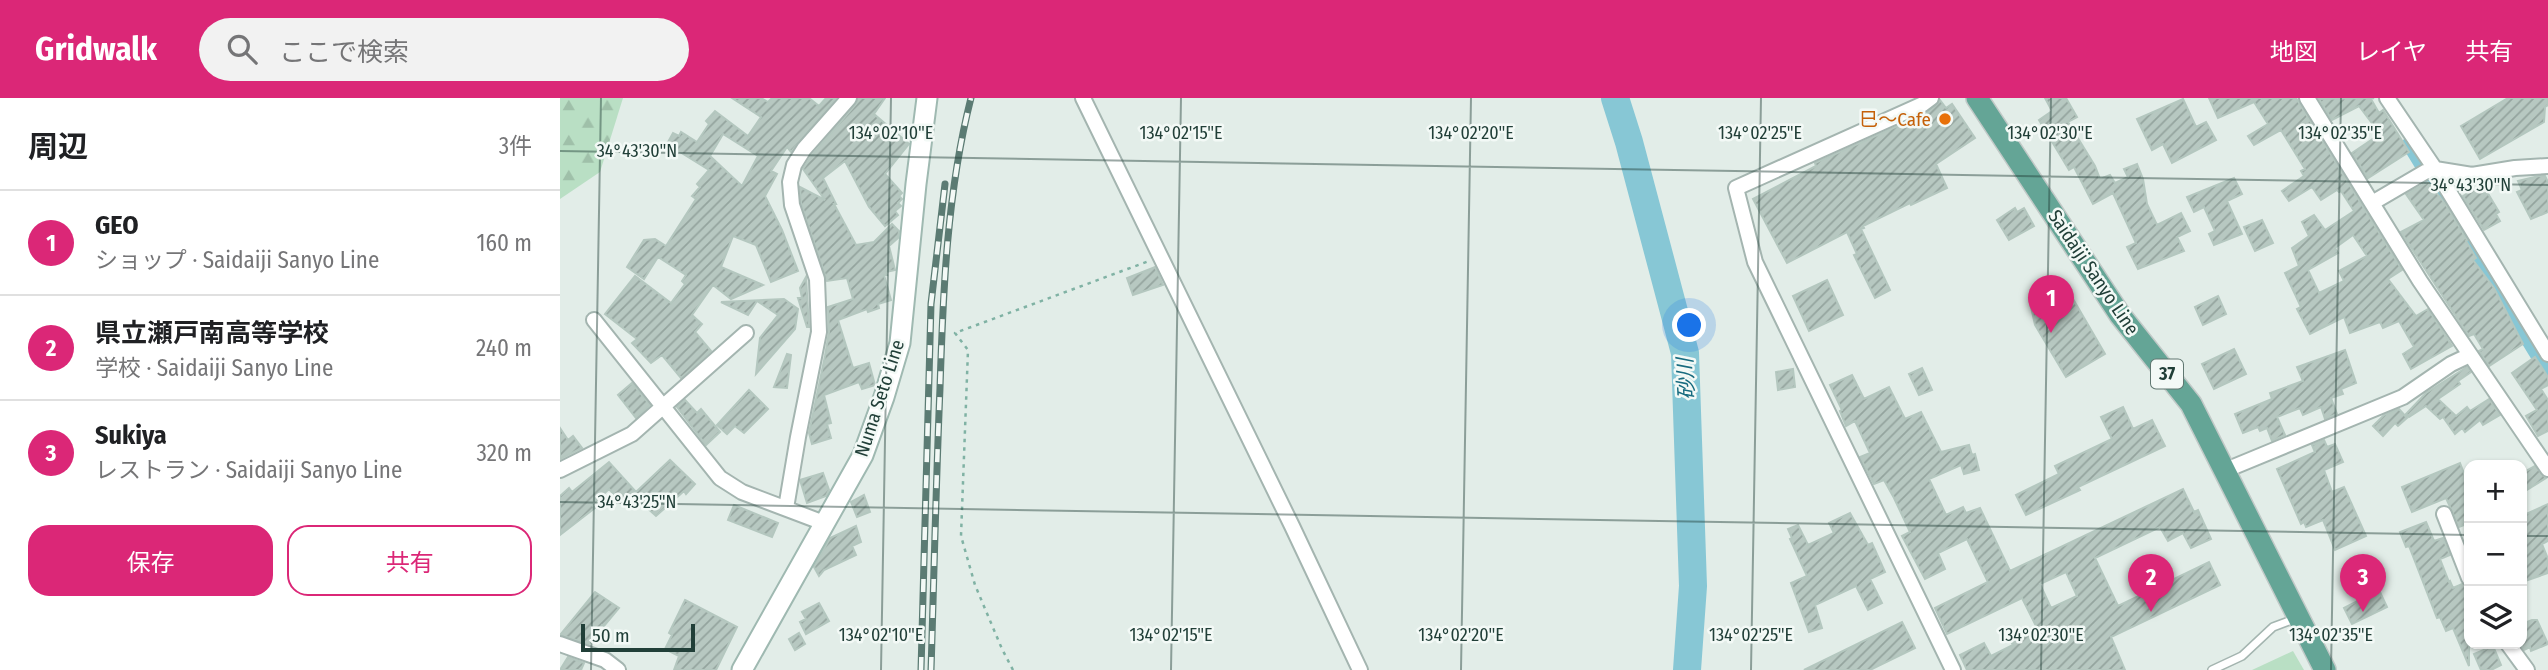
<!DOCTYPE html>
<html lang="ja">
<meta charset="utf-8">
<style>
body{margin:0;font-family:"Fira Sans Condensed","Noto Sans JP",sans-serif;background:#f2f2f2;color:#202124}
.controls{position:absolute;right:21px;bottom:21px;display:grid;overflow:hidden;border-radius:14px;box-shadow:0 2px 5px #0004}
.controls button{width:63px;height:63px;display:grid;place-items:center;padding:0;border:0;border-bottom:2px solid #e0e0e0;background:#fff;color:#202124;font:35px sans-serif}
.scale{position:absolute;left:21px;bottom:18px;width:114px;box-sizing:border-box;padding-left:7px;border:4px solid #213f38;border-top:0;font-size:19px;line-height:24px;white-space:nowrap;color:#213f38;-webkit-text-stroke:5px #f3f9f6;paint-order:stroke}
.you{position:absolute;left:1130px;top:228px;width:24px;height:24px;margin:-18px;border:5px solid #fff;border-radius:50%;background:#1a73e8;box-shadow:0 0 0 10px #1a73e833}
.badge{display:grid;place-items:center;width:46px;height:46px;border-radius:50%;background:#db2777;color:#fff;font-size:23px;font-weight:700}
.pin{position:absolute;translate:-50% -58px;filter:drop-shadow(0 2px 4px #0008)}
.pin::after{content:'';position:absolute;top:37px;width:24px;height:21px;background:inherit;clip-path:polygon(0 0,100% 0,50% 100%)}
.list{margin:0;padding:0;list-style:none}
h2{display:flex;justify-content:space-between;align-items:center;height:91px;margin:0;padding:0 28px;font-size:30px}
h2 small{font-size:23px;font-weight:400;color:#757577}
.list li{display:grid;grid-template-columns:46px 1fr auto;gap:21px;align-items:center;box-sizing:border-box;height:105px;padding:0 28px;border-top:2px solid #e0e0e0}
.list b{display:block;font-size:26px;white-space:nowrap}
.list p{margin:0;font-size:23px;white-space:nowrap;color:#757577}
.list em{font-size:23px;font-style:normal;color:#757577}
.actions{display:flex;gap:14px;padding:21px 28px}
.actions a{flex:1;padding:16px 0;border:2px solid #db2777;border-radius:21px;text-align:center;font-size:24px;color:#db2777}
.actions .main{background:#db2777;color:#fff}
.icon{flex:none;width:38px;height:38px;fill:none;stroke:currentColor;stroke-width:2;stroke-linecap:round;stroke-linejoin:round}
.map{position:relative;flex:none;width:1988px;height:572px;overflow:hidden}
header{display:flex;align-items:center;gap:42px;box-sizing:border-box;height:98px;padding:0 35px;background:#db2777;color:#fff}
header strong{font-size:33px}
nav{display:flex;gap:38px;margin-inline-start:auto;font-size:24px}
.search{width:490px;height:63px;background:#f2f2f2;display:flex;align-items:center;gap:18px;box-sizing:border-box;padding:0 24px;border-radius:38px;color:#757577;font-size:26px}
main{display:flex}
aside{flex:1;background:#fff}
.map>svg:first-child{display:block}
</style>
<header>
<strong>Gridwalk</strong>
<div class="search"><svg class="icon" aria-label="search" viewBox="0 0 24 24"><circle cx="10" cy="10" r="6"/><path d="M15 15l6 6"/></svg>ここで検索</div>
<nav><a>地図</a><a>レイヤ</a><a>共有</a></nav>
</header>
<main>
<aside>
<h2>周辺<small>3件</small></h2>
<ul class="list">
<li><span class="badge">1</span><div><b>GEO</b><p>ショップ · Saidaiji Sanyo Line</p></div><em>160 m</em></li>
<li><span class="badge">2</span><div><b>県立瀬戸南高等学校</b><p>学校 · Saidaiji Sanyo Line</p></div><em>240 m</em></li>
<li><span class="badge">3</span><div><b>Sukiya</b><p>レストラン · Saidaiji Sanyo Line</p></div><em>320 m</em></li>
</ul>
<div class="actions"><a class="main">保存</a><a>共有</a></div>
</aside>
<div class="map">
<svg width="1988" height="572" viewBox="0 0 1988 572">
<defs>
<pattern id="forest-firs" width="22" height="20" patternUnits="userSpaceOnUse" patternTransform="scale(1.75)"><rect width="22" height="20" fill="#b9dfc4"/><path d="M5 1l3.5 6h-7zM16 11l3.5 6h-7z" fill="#9fc0a9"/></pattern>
<pattern id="building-hatch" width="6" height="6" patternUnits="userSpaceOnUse" patternTransform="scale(1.75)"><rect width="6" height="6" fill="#b7c8c1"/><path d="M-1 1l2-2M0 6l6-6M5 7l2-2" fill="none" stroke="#94a49e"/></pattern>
</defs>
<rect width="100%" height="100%" fill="#e2ede8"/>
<path fill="url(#forest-firs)" d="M 0,0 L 63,0 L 40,74 L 0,101 Z"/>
<path fill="#b9dfc4" d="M 1733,553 L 1744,572 L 1692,572 Z"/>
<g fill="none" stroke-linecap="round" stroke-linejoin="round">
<path stroke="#87c7d5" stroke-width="16" d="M 1850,46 L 1988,273"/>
<path stroke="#87c7d5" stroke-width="28" d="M 1055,0 L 1069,44 L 1125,255 L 1133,488 L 1127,572"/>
</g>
<path fill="url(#building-hatch)" stroke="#b4c7bf" stroke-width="2" fill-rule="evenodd" d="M 172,0 L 201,0 L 208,4 L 212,0 L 249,0 L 259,8 L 266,0 L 276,0 L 231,54 L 227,49 L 211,73 L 217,76 L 205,98 L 222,132 L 238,173 L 211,184 L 196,147 L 173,138 L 161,169 L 203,187 L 171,201 L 153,187 L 132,217 L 142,226 L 135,234 L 151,253 L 121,280 L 102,257 L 91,265 L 72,245 L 77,241 L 45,216 L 75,178 L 111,205 L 125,186 L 122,183 L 126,177 L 98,159 L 84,181 L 67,169 L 84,142 L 95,141 L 106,148 L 136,101 L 132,98 L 140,89 L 137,86 L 149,72 L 107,46 L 113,35 L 119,38 L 121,34 L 137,44 L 149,26 L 146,23 L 155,13 L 188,38 L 201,19 ZM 163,36 L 198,58 L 182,88 L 150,58 Z
M 298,0 L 325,0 L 314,16 L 349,46 L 325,76 L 342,95 L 339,98 L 342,101 L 338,105 L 341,108 L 335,113 L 338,117 L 325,128 L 309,109 L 285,63 L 263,80 L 276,106 L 274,106 L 296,147 L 314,144 L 332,126 L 339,133 L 338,140 L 329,148 L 335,172 L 326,174 L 327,177 L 324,177 L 331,202 L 318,206 L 319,210 L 308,214 L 307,211 L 278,222 L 293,270 L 309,265 L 315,287 L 302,291 L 299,284 L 264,297 L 271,325 L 267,326 L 271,340 L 252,346 L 249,335 L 265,258 L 269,234 L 268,209 L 293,201 L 287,180 L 267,183 L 241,105 L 240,89 L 265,102 L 243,71 L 252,57 L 296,6 Z
M 1485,0 L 1506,0 L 1517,19 L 1508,24 L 1535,68 L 1540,81 L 1550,77 L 1555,85 L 1568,79 L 1564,71 L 1577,66 L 1583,81 L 1587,106 L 1597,127 L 1621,115 L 1630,133 L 1617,139 L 1624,153 L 1578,171 L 1567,149 L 1576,145 L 1553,95 L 1533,106 L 1514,69 L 1509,72 L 1479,22 L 1492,13 Z
M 1649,0 L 1736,0 L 1842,172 L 1828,181 L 1856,218 L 1868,211 L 1892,248 L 1851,271 L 1843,256 L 1854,249 L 1839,223 L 1823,230 L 1820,224 L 1790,235 L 1784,219 L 1750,236 L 1737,211 L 1741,209 L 1725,175 L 1739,168 L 1732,150 L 1749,138 L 1742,124 L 1754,117 L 1765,132 L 1794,113 L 1781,93 L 1779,94 L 1777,92 L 1761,102 L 1752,89 L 1729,103 L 1722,93 L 1744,78 L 1741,73 L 1745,71 L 1721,32 L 1694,47 L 1688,38 L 1708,26 L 1694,4 L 1658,20 ZM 1793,137 L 1807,158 L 1779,173 L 1784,183 L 1759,195 L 1748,172 L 1778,155 L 1775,150 Z
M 1814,0 L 1811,1 L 1819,15 L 1823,12 L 1849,54 L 1808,80 L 1792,55 L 1820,36 L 1799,8 L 1772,22 L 1759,1 Z
M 1948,0 L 1988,0 L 1988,7 L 1985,9 L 1984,24 L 1920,61 L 1901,28 Z
M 1623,1 L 1636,29 L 1646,24 L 1656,42 L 1612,65 L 1603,46 L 1592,52 L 1577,21 Z
M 1380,2 L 1386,10 L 1392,6 L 1415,40 L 1376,66 L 1387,90 L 1351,107 L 1350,105 L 1303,128 L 1304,130 L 1301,131 L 1330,192 L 1315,200 L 1294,157 L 1297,156 L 1287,134 L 1227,165 L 1193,101 L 1256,68 L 1255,65 L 1367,15 Z
M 1979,78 L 1985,78 L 1988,84 L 1988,114 L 1971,121 L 1957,94 L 1962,92 L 1958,83 Z
M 1674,80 L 1682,96 L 1667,103 L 1682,136 L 1654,147 L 1649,136 L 1655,133 L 1644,109 L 1634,114 L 1627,99 Z
M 1868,84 L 1886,107 L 1907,142 L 1906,143 L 1916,160 L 1913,162 L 1934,190 L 1963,246 L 1929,268 L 1919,253 L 1923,251 L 1914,236 L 1909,238 L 1841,134 L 1864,122 L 1846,96 Z
M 1920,88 L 1924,96 L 1927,94 L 1939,114 L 1936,116 L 1940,123 L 1924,132 L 1903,98 Z
M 1455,110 L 1457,114 L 1464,110 L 1474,128 L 1449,142 L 1437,122 Z
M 1702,122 L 1713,145 L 1695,153 L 1684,129 Z
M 595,169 L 603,187 L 573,197 L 567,180 Z
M 246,179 L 249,229 L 247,229 L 238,200 L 242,200 L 240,190 Z
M 1267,182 L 1283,217 L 1249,233 L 1233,198 Z
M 1502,182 L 1545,256 L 1506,279 L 1475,227 L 1469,200 Z
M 1658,198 L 1666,216 L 1643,227 L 1635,209 Z
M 224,201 L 238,211 L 235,231 L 196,276 L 200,240 L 218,217 L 197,203 L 188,217 L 161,204 Z
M 1674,251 L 1686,276 L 1654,291 L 1642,266 Z
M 1785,252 L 1796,285 L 1781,291 L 1783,296 L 1771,300 L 1777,316 L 1765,321 L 1761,309 L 1743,317 L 1740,310 L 1717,319 L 1725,337 L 1712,343 L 1707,330 L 1700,333 L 1698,329 L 1683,335 L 1675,316 L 1712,301 L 1710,295 L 1743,283 L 1737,269 Z
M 227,256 L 231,257 L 227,290 L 214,289 Z
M 1975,259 L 1988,279 L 1988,287 L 1981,291 L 1988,302 L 1988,333 L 1978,338 L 1966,318 L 1977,312 L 1952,275 Z
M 1907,269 L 1911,274 L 1898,283 L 1900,286 L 1878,301 L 1896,318 L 1907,309 L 1910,313 L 1929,301 L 1940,317 L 1923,327 L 1920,322 L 1905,334 L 1902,330 L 1895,336 L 1883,319 L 1880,321 L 1866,308 L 1849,319 L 1846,316 L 1866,295 Z
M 1362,270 L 1372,292 L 1359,297 L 1349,276 Z
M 1233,271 L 1235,289 L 1218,292 L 1216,274 Z
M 1292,277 L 1304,301 L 1329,289 L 1345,321 L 1361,314 L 1381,354 L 1409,347 L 1412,357 L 1415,356 L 1419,372 L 1404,376 L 1401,367 L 1369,381 L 1386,417 L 1403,409 L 1406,415 L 1420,410 L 1450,473 L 1623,391 L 1634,414 L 1638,412 L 1651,441 L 1631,450 L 1623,435 L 1608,443 L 1600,429 L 1535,460 L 1558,508 L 1649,464 L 1660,487 L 1551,539 L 1565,572 L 1407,572 L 1400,557 L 1424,545 L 1431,558 L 1453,547 L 1451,543 L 1477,530 L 1462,500 L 1387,536 L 1375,510 L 1428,484 L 1407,441 L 1378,455 L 1385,471 L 1365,481 L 1342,438 L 1350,434 L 1334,400 L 1324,382 L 1314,386 L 1300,359 L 1310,355 L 1295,323 L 1286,328 L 1280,313 L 1282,312 L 1270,287 ZM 1506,474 L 1517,498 L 1491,510 L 1480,486 Z
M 72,285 L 90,307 L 76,320 L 58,297 Z
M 189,292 L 208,311 L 184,335 L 175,328 L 167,336 L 157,327 Z
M 125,302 L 137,315 L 141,311 L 160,334 L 146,347 L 117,309 Z
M 1563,309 L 1573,331 L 1592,322 L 1605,348 L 1518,389 L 1520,392 L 1466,417 L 1456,397 L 1499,376 L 1495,368 L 1552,341 L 1541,319 Z
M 1839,311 L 1847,320 L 1838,328 L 1835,325 L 1823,338 L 1813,328 L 1824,317 Z
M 0,330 L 8,342 L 13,338 L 22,350 L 0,361 Z
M 1764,342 L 1767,349 L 1775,346 L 1783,364 L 1764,372 L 1772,394 L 1784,389 L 1806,438 L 1775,452 L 1763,422 L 1746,429 L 1744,424 L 1741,426 L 1717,371 L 1755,354 L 1752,347 Z
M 110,362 L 135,386 L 126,396 L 124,393 L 96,418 L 75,399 L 69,405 L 65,401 L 62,405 L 49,391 L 32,407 L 35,410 L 0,437 L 0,398 L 9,390 L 12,394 L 49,364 L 76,394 Z
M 1900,365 L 1909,388 L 1909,425 L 1899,429 L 1886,400 L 1852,414 L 1842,389 Z
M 1975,368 L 1986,380 L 1962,395 L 1962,375 Z
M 263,375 L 269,392 L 266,398 L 247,405 L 240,382 Z
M 304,397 L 310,414 L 297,419 L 291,404 Z
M 1988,406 L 1988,443 L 1982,446 L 1988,461 L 1988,475 L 1962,484 L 1962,418 Z
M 174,407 L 218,425 L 212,439 L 168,422 Z
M 1290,415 L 1308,447 L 1312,445 L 1325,474 L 1310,481 L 1322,505 L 1308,512 L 1296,488 L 1255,507 L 1262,530 L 1249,534 L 1231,485 L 1247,478 L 1230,441 L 1232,440 L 1228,431 L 1238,427 L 1248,447 L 1274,435 L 1269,425 Z
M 1866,424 L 1874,443 L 1883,440 L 1890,457 L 1880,461 L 1889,484 L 1890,483 L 1893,490 L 1902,486 L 1909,489 L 1909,568 L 1893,530 L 1886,533 L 1880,519 L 1877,520 L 1849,448 L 1846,449 L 1840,434 Z
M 296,428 L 301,444 L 292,448 L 296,457 L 264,472 L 259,478 L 254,469 L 270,440 Z
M 1819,492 L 1827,509 L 1792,526 L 1784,510 Z
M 35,494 L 59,510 L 44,528 L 42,527 L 29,546 L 0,537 Z
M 125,502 L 177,529 L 156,572 L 114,572 L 119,558 L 105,551 L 112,537 L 109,535 Z
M 259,505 L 269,523 L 246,536 L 240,524 L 246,521 L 242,514 Z
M 1972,522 L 1977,522 L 1988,546 L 1971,553 L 1970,549 L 1964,552 L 1962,549 L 1962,526 Z
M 1342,524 L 1355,550 L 1310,572 L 1244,572 Z
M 239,535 L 245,546 L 235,552 L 229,541 Z
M 1933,548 L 1941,567 L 1931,572 L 1921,572 L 1914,556 Z
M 8,559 L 24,565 L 21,572 L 0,572 Z"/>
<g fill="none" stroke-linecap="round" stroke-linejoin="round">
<defs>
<path id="lane" d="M 1652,572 L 1682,558 L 1713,529 L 1737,520"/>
<path id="street" d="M 523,0 L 732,428 L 800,572
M 1371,0 L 1363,6 L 1176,90 L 1195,164 L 1393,572
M 1747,0 L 1860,183 L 1988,371
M 1827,0 L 1875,71 L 1912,77 L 1955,70 L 1988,68
M 1812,105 L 1865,74 L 1875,71 L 1988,256
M 34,222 L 160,380 L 182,394 L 264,425
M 0,372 L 72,336 L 186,235
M 1666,372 L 1843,299 L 1891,266 L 1910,257
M 226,410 L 238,339 L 259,234 L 257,181 L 232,107 L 230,84 L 234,67 L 244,51 L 289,0
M 1884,416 L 1909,480
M 0,546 L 45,562 L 58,572
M 1948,546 L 1967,572"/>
<path id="secondary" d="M 182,572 L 303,357 L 324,299 L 340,245 L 356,86 L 367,0"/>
<path id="primary" d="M 1417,0 L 1560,217 L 1631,306 L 1765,572"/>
</defs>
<use href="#lane" stroke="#a4b5b0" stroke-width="10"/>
<use href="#street" stroke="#a4b5b0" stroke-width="18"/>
<use href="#secondary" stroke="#9fb9b1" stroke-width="23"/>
<use href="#primary" stroke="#c1c9c7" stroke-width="24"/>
<path stroke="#80b2a4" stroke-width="2.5" stroke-dasharray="3.5 5" stroke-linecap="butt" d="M 453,572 L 442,551 L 415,487 L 401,438 L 408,252 L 395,235 L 589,163"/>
<use href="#lane" stroke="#fff" stroke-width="7"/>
<use href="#street" stroke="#fff" stroke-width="14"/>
<use href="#secondary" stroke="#fff" stroke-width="19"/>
<use href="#primary" stroke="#64a596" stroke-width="21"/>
<defs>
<path id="rail" d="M 361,572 L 371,206 L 385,86
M 371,572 C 374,478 376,384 380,290 C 383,193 387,94 411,0"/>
</defs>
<use href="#rail" stroke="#5b7b73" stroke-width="7"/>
<use href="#rail" stroke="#f3f9f6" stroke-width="4.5" stroke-dasharray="13" stroke-linecap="butt"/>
</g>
<path fill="none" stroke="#213f38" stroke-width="2" stroke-opacity="0.45" d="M 0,53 L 1988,87M 0,404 L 1909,437M 1962,438 L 1988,438M 31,572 L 41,0M 321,572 L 331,0M 611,572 L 621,0M 901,572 L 911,0M 1191,572 L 1201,0M 1481,572 L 1491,0M 1771,572 L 1781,0"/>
<circle fill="#e8710a" stroke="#f3f9f6" stroke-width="2.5" cx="1385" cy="21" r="7"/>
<g text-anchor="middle" stroke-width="5" stroke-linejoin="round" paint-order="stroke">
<rect fill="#f3f9f6" stroke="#607771" stroke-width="2" x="1591" y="261.5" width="32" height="29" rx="5"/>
<g font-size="18" font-weight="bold" fill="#213f38">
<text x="1607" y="282">37</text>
</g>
<g font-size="19" fill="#c56008" stroke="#f3f9f6" text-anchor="end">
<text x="1371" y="28">巳～Cafe</text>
</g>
<g font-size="19" fill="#213f38" stroke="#f3f9f6">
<text transform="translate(1534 174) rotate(56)" y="7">Saidaiji Sanyo Line</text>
<text transform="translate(319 300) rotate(-72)" y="7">Numa Seto Line</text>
</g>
<g font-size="21" font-style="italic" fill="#176b7f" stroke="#f3f9f6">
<text transform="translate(1126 281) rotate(-93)" y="7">砂川</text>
</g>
</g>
<g font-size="18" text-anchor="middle" fill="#213f38" stroke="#f3f9f6" stroke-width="5" stroke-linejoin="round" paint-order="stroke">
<text x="331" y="41">134°02'10"E</text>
<text x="621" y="41">134°02'15"E</text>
<text x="911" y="41">134°02'20"E</text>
<text x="1200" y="41">134°02'25"E</text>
<text x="1490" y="41">134°02'30"E</text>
<text x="1780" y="41">134°02'35"E</text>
<text x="77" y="59">34°43'30"N</text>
<text x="1911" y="93">34°43'30"N</text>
<text x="77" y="410">34°43'25"N</text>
<text x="321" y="543">134°02'10"E</text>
<text x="611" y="543">134°02'15"E</text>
<text x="901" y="543">134°02'20"E</text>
<text x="1191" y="543">134°02'25"E</text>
<text x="1481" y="543">134°02'30"E</text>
<text x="1771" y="543">134°02'35"E</text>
</g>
</svg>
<div class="controls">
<button>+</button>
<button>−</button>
<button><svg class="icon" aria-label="layers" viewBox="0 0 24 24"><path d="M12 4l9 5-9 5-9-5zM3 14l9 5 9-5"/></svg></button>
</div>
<div class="scale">50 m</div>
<div class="you"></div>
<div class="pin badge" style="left:1491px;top:235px">1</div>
<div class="pin badge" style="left:1591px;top:514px">2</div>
<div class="pin badge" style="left:1803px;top:514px">3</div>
</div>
</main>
